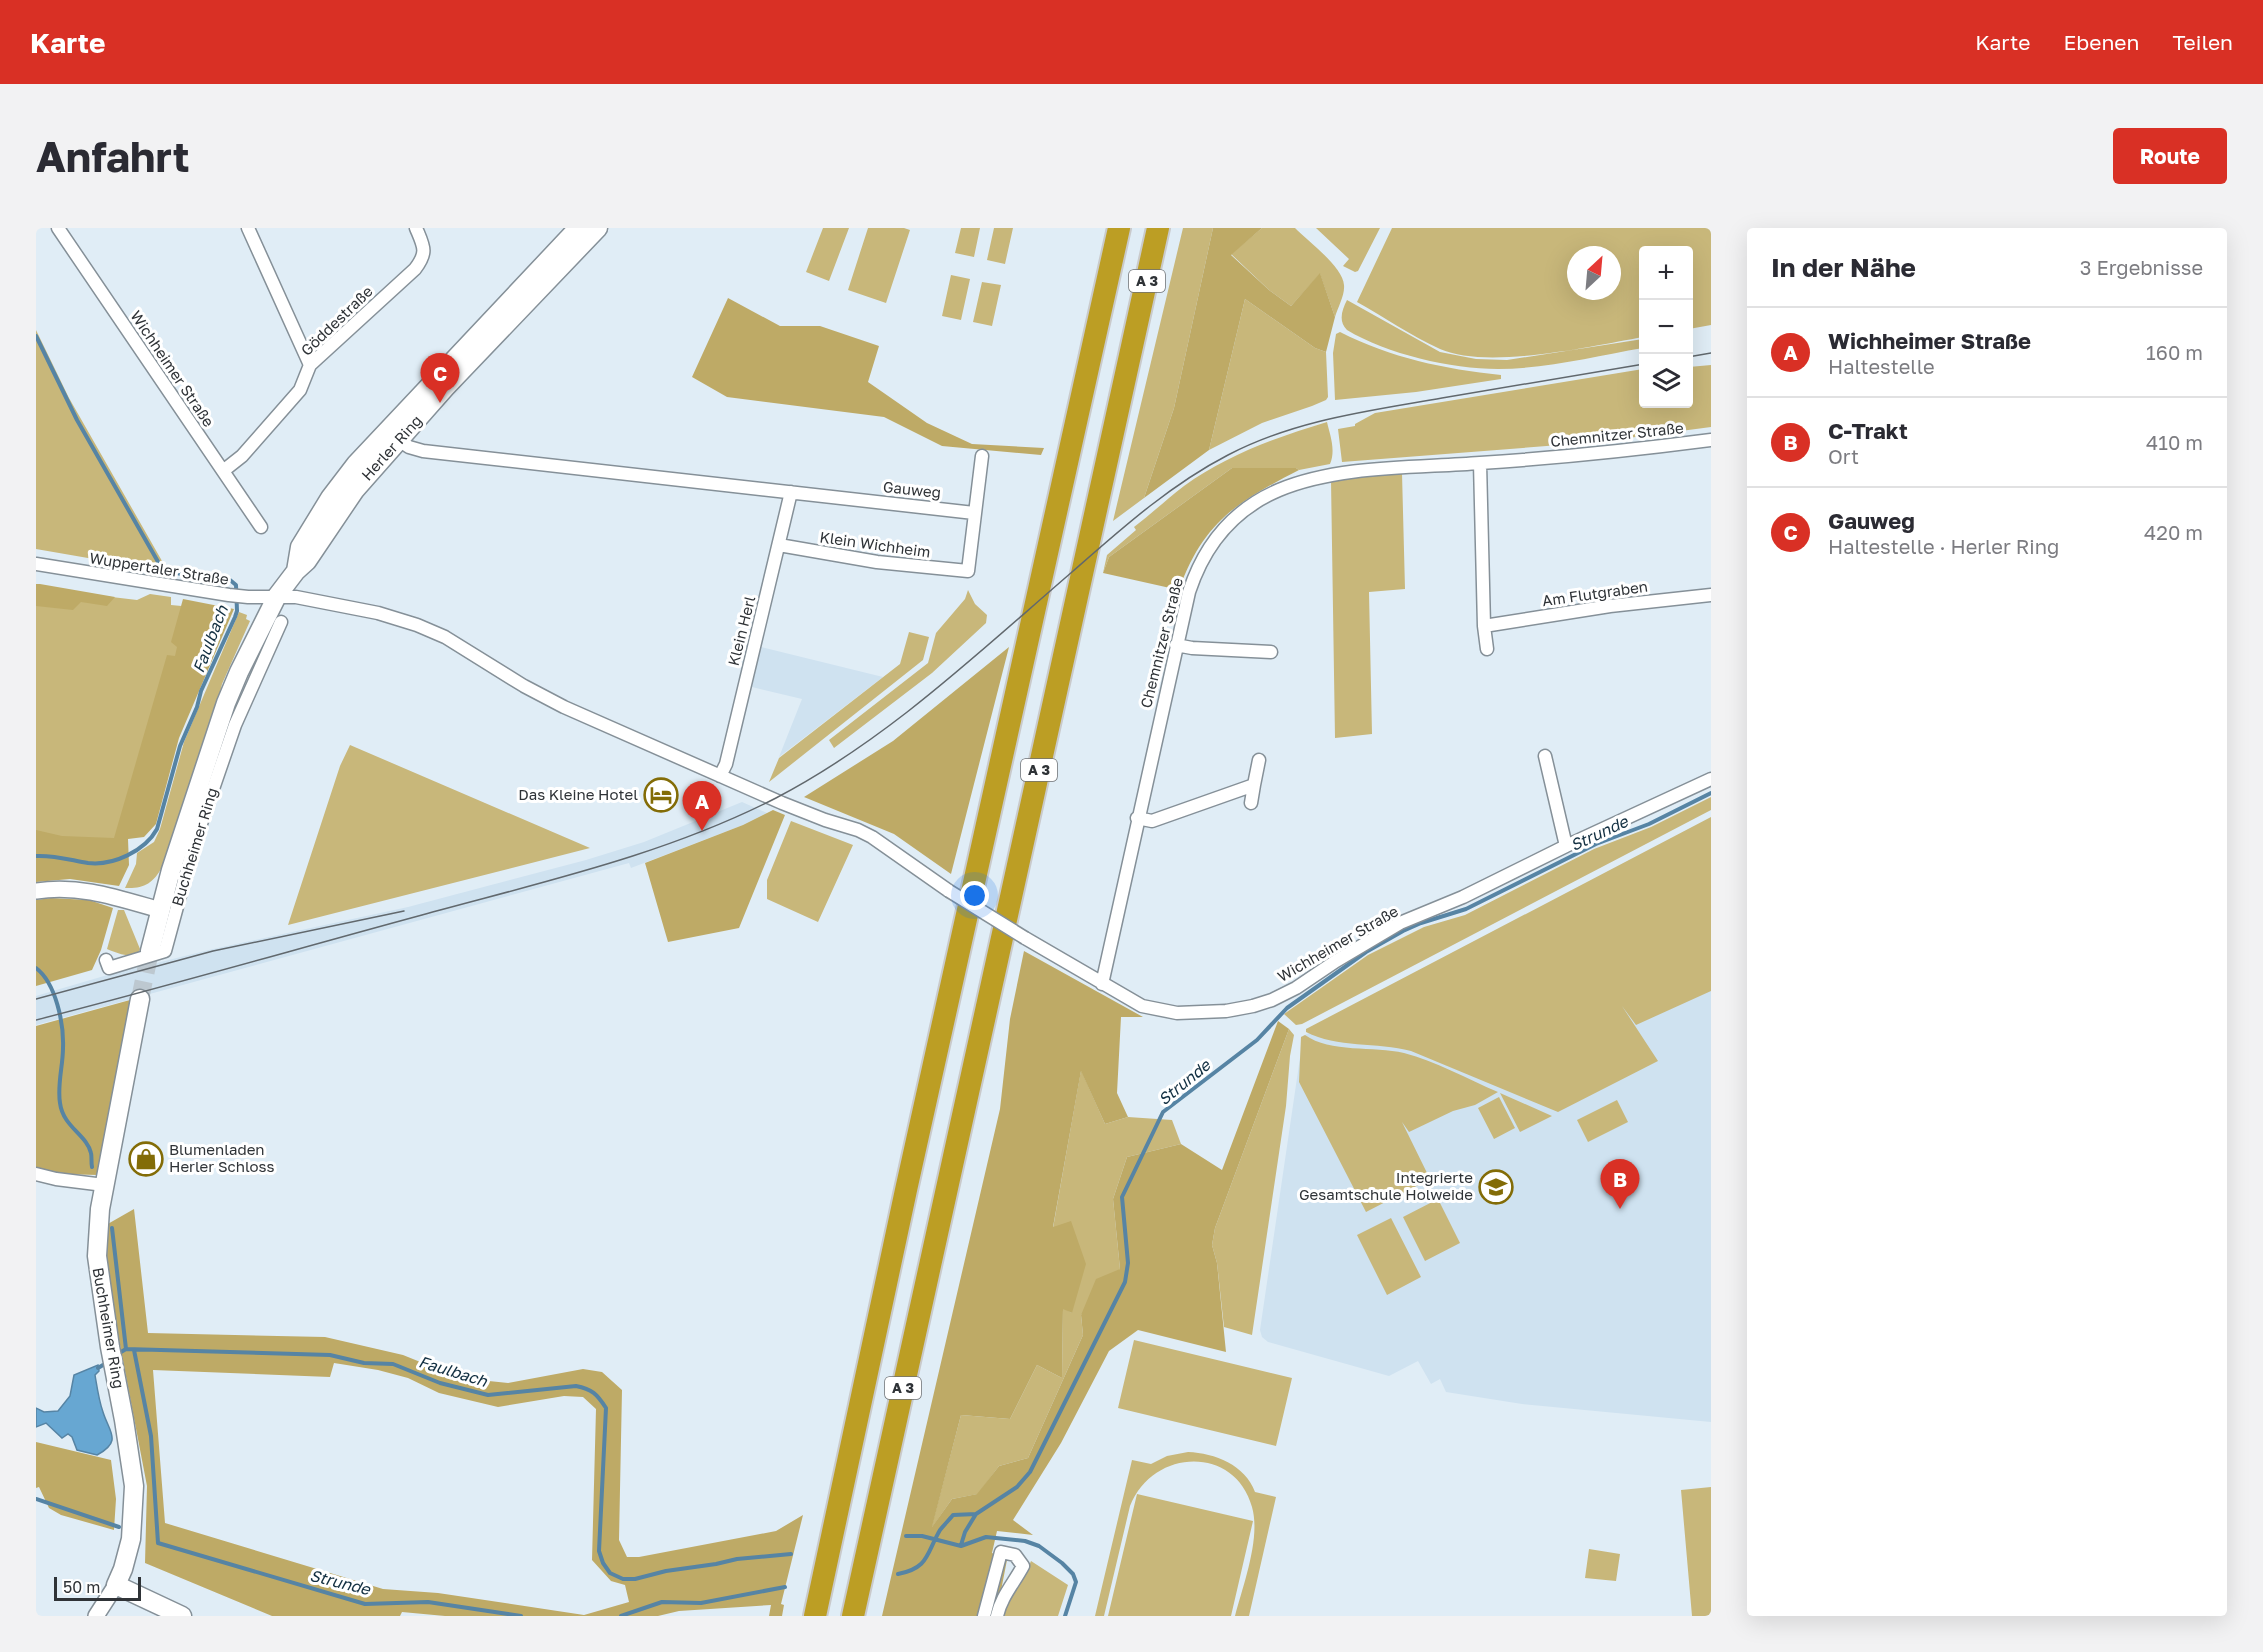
<!DOCTYPE html>
<html lang="de">
<meta charset="utf-8">
<style>
body{margin:0;font-family:"Golos Text",sans-serif;background:#f2f2f3;color:#2b2b33}
.controls{position:absolute;right:18px;top:18px;display:grid;overflow:hidden;border-radius:6px;box-shadow:0 6px 24px #0002}
.controls button{width:54px;height:54px;display:grid;place-items:center;padding:0;border:0;border-bottom:2px solid #e1e1e2;background:#fff;color:#2b2b33;font:30px sans-serif}
.compass{position:absolute;left:1531px;top:18px;width:54px;height:54px;border-radius:50%;background:#fff;box-shadow:0 6px 24px #0002;rotate:26deg}
.scale{position:absolute;left:18px;bottom:15px;width:87px;box-sizing:border-box;padding-left:6px;border:3px solid #2f3337;border-top:0;font-size:16px;line-height:21px;white-space:nowrap;color:#2f3337;-webkit-text-stroke:4px #fff;paint-order:stroke}
.you{position:absolute;left:939px;top:668px;width:21px;height:21px;margin:-15px;border:4px solid #fff;border-radius:50%;background:#1a73e8;box-shadow:0 0 0 9px #1a73e833}
.badge{display:grid;place-items:center;width:39px;height:39px;border-radius:50%;background:#d93025;color:#fff;font-size:20px;font-weight:700}
.pin{position:absolute;translate:-50% -50px;filter:drop-shadow(0 2px 3px #0008)}
.pin::after{content:'';position:absolute;top:32px;width:21px;height:18px;background:inherit;clip-path:polygon(0 0,100% 0,50% 100%)}
.list{margin:0;padding:0;list-style:none}
h2{display:flex;justify-content:space-between;align-items:center;height:78px;margin:0;padding:0 24px;font-size:26px}
h2 small{font-size:20px;font-weight:400;color:#7c7c81}
.list li{display:grid;grid-template-columns:39px 1fr auto;gap:18px;align-items:center;box-sizing:border-box;height:90px;padding:0 24px;border-top:2px solid #e1e1e2}
.list b{display:block;font-size:22px;white-space:nowrap}
.list p{margin:0;font-size:20px;white-space:nowrap;color:#7c7c81}
.list em{font-size:20px;font-style:normal;color:#7c7c81}
.icon{flex:none;width:33px;height:33px;fill:none;stroke:currentColor;stroke-width:2;stroke-linecap:round;stroke-linejoin:round}
.map{position:relative;flex:none;width:1675px;height:1388px;overflow:hidden;border-radius:6px}
header{display:flex;align-items:center;gap:36px;box-sizing:border-box;height:84px;padding:0 30px;background:#d93025;color:#fff}
header strong{font-size:28px}
nav{display:flex;gap:33px;margin-inline-start:auto;font-size:21px}
.intro{display:flex;align-items:center;justify-content:space-between;box-sizing:border-box;height:144px;padding:0 36px}
h1{margin:0;font-size:42px}
.button{padding:15px 27px;border-radius:6px;background:#d93025;color:#fff;font-size:21px;font-weight:700}
main{display:flex;gap:36px;padding:0 36px}
aside{flex:1;background:#fff;border-radius:6px;box-shadow:0 6px 24px #0002}
.map>svg:first-child{display:block}
</style>
<header>
<strong>Karte</strong>
<nav><a>Karte</a><a>Ebenen</a><a>Teilen</a></nav>
</header>
<div class="intro"><h1>Anfahrt</h1><a class="button">Route</a></div>
<main>
<div class="map">
<svg width="1675" height="1388" viewBox="0 0 1675 1388">
<rect width="100%" height="100%" fill="#e0edf6"/>
<path fill="#cfe2f0" d="M 725,419 L 847,449 L 743,529 L 766,471 L 716,459 Z
M 706,574 L 731,585 L 707,597 L 595,640 L 593,635 L 0,797 L 0,768 L 68,748 L 177,721 L 372,679 L 550,632 L 608,614 Z
M 1675,595 L 1675,1194 L 1486,1176 L 1410,1164 L 1404,1151 L 1395,1156 L 1382,1133 L 1353,1148 L 1232,1114 L 1226,1109 L 1224,1102 L 1266,816 L 1265,809 Z"/>
<path fill="#c8b77a" fill-rule="evenodd" d="M 787,0 L 813,0 L 793,53 L 770,44 Z
M 832,0 L 868,0 L 874,2 L 850,75 L 812,62 Z
M 925,0 L 944,0 L 938,29 L 919,25 Z
M 958,0 L 977,0 L 969,36 L 951,32 Z
M 1147,0 L 1177,0 L 1138,180 L 1108,270 L 1077,293 Z
M 1226,0 L 1259,0 C 1272,13 1307,39 1308,57 C 1309,67 1302,79 1299,89 L 1284,46 L 1255,78 L 1233,62 L 1195,26 Z
M 1280,0 L 1344,0 L 1322,43 L 1319,44 L 1307,38 L 1313,31 Z
M 1356,0 L 1675,0 L 1675,97 L 1653,101 L 1652,22 L 1608,22 L 1607,109 C 1557,118 1451,142 1404,121 C 1375,108 1348,89 1321,74 ZM 1540,27 L 1576,27 L 1576,63 L 1540,63 Z
M 915,47 L 934,51 L 925,92 L 906,88 Z
M 946,54 L 965,57 L 956,98 L 937,94 Z
M 1209,71 L 1279,120 L 1290,124 L 1292,169 L 1290,172 L 1276,178 L 1226,195 L 1173,222 Z
M 1311,72 L 1404,124 L 1440,131 L 1471,132 L 1607,111 L 1607,120 C 1560,128 1510,141 1462,141 C 1415,141 1351,126 1311,102 C 1302,93 1306,82 1311,72 Z
M 0,102 L 33,170 L 130,340 L 128,347 L 80,339 L 75,334 L 0,321 Z
M 1304,104 C 1355,130 1408,141 1465,147 L 1465,151 L 1380,164 L 1299,172 L 1297,125 L 1300,106 Z
M 1675,137 L 1675,199 L 1562,214 L 1306,234 L 1302,201 L 1319,198 L 1319,196 L 1339,185 L 1607,141 L 1608,176 L 1652,176 L 1653,139 Z
M 1291,194 C 1294,207 1300,222 1294,236 L 1263,242 L 1260,240 L 1196,240 L 1073,329 L 1067,345 L 1071,327 L 1100,302 L 1098,299 C 1115,286 1131,271 1148,258 C 1191,227 1241,209 1291,194 Z
M 1366,245 L 1369,361 L 1333,364 L 1336,506 L 1299,510 L 1295,252 Z
M 932,362 L 939,376 L 951,387 L 950,395 L 896,445 L 798,520 L 793,512 L 892,435 L 900,405 L 929,371 Z
M 114,366 L 135,369 L 135,377 L 156,379 L 84,612 L 0,613 L 0,369 L 59,367 L 101,372 Z
M 203,384 L 211,387 L 210,391 L 214,393 L 186,456 L 170,524 L 126,639 C 117,656 107,661 89,660 L 100,636 L 101,625 L 118,614 L 124,601 L 148,514 Z
M 873,404 L 893,409 L 887,432 L 733,554 L 743,530 L 864,436 Z
M 314,517 L 554,620 L 252,697 L 304,538 Z
M 1675,569 L 1675,582 L 1266,796 L 1260,797 L 1248,786 L 1332,727 L 1388,699 L 1429,687 L 1558,621 L 1615,599 Z
M 1675,589 L 1675,763 L 1600,797 L 1586,778 L 1622,833 L 1522,884 L 1375,823 C 1341,814 1301,820 1270,804 L 1270,801 Z
M 755,593 L 817,617 L 782,694 L 731,671 L 731,652 Z
M 82,682 L 88,682 L 104,721 L 102,726 C 92,730 81,725 71,721 Z
M 1253,801 L 1258,807 L 1254,828 L 1250,878 L 1216,1107 L 1188,1099 L 1181,1035 L 1176,1017 L 1179,1000 Z
M 1269,807 C 1294,825 1338,818 1368,825 C 1400,833 1431,851 1462,864 L 1439,877 L 1417,883 L 1373,904 L 1366,894 L 1394,951 L 1330,984 L 1263,854 L 1265,809 Z
M 1045,842 L 1069,896 L 1092,889 L 1136,892 L 1145,916 L 1091,929 L 1077,971 L 1084,1041 L 1045,1087 L 1047,1107 L 992,1230 L 963,1238 L 942,1266 L 916,1271 L 895,1301 L 925,1187 L 974,1191 L 1001,1137 L 1026,1150 L 1027,1080 L 1036,1085 L 1017,1000 Z
M 1464,865 L 1516,888 L 1484,904 Z
M 1463,869 L 1479,900 L 1458,911 L 1442,880 Z
M 1581,872 L 1592,894 L 1552,914 L 1541,892 Z
M 1402,971 L 1424,1015 L 1389,1033 L 1367,989 Z
M 1355,990 L 1385,1049 L 1351,1067 L 1321,1007 Z
M 1098,1112 L 1256,1150 L 1240,1218 L 1082,1180 Z
M 1152,1224 C 1179,1225 1209,1237 1219,1264 L 1240,1269 L 1213,1388 L 1199,1388 C 1207,1357 1225,1310 1216,1279 C 1199,1217 1117,1220 1094,1278 L 1068,1388 L 1059,1388 L 1096,1232 L 1115,1236 L 1131,1228 Z
M 1675,1259 L 1675,1388 L 1656,1388 L 1645,1262 Z
M 1101,1266 L 1217,1293 L 1195,1388 L 1072,1388 Z
M 1553,1321 L 1584,1326 L 1580,1353 L 1549,1350 Z
M 995,1333 L 1032,1357 L 1022,1388 L 967,1388 C 970,1367 988,1352 995,1333 Z"/>
<path fill="#beaa66" fill-rule="evenodd" d="M 1177,0 L 1226,0 L 1195,27 L 1233,62 L 1255,78 L 1284,45 L 1299,89 L 1290,124 L 1279,120 L 1209,71 L 1173,222 L 1108,270 L 1138,180 Z
M 692,70 L 744,98 L 784,98 L 843,118 L 832,154 L 891,195 L 936,216 L 1008,220 L 1005,227 L 906,218 L 848,189 L 691,169 L 656,149 Z
M 1196,240 L 1260,240 L 1263,242 C 1201,274 1167,294 1143,362 L 1067,345 L 1073,329 Z
M 0,356 L 4,356 L 79,369 L 71,378 L 45,374 L 37,382 L 0,378 Z
M 147,371 L 198,381 L 143,510 L 120,596 L 108,609 L 92,611 L 93,637 L 83,658 L 34,651 L 0,654 L 0,602 L 26,608 L 78,610 L 131,427 L 139,428 L 141,419 L 135,414 Z
M 973,419 L 915,646 L 858,606 L 768,569 L 857,513 Z
M 737,582 L 749,587 L 703,700 L 632,714 L 609,635 L 707,597 Z
M 15,670 L 53,672 L 77,680 L 65,722 L 56,742 L 0,758 L 0,672 Z
M 988,723 L 1107,789 L 1085,789 L 1081,865 L 1092,889 L 1069,896 L 1045,843 L 1017,999 L 1035,993 L 1050,1036 L 1036,1085 L 1027,1081 L 1026,1150 L 1001,1137 L 974,1191 L 925,1187 L 896,1299 L 916,1271 L 941,1266 L 963,1238 L 992,1230 L 1047,1107 L 1045,1087 L 1060,1051 L 1084,1041 L 1077,971 L 1091,929 L 1145,916 L 1186,942 L 1242,793 L 1253,801 L 1179,1000 L 1176,1017 L 1181,1035 L 1190,1124 L 1102,1102 L 1073,1123 L 1025,1215 L 977,1292 L 997,1307 L 961,1303 L 956,1325 L 971,1332 L 960,1388 L 846,1388 L 964,881 L 974,791 Z
M 94,772 L 87,818 L 62,947 L 24,946 L 0,940 L 0,798 Z
M 98,981 L 112,1105 L 289,1109 L 367,1127 L 424,1150 L 472,1155 L 547,1141 L 566,1144 L 586,1162 L 583,1312 L 591,1329 L 603,1329 L 740,1303 L 767,1287 L 745,1376 L 748,1377 L 746,1388 L 733,1388 L 735,1377 L 643,1383 L 622,1388 L 409,1388 L 366,1384 L 364,1388 L 236,1388 L 109,1335 L 111,1258 L 66,1023 L 70,997 ZM 298,1135 L 342,1142 L 372,1150 L 403,1165 L 462,1179 L 528,1168 L 547,1169 L 560,1181 L 556,1332 L 575,1353 L 589,1357 L 593,1374 L 548,1387 L 402,1365 L 347,1361 L 129,1295 L 117,1142 L 294,1149 Z
M 0,1214 L 75,1232 L 80,1271 L 78,1302 L 25,1287 L 13,1280 L 3,1259 L 0,1260 Z"/>
<path fill="#67a7d2" stroke="#5684a4" stroke-width="1.5" d="M 62,1137 L 63,1143 L 59,1147 C 61,1159 63,1173 67,1184 C 73,1204 87,1213 61,1227 L 41,1222 L 36,1209 L 32,1206 L 26,1210 L 10,1195 L 0,1199 L 0,1180 L 8,1184 L 22,1183 L 34,1168 L 38,1147 Z"/>
<g fill="none" stroke-linecap="round" stroke-linejoin="round">
<path stroke="#5684a4" stroke-width="4" d="M 0,108 L 41,192 L 125,339 L 131,344 L 194,352 L 200,357 L 201,383 L 199,389 L 165,463 L 161,479 L 144,518 L 121,601 C 109,623 77,638 52,635 C 34,632 18,627 0,628
M 0,740 C 20,755 28,796 27,820 C 27,838 21,857 24,875 C 27,899 51,907 55,925 C 56,929 55,935 56,939
M 76,1000 L 90,1121 L 294,1127 L 328,1135 L 357,1136 L 404,1155 L 452,1167 L 540,1158 C 556,1161 561,1166 570,1180 L 563,1323 L 567,1335 L 574,1345 L 587,1351 L 599,1351 L 630,1343 L 680,1336 L 701,1331 L 755,1326
M 98,1122 L 115,1208 L 122,1315 L 329,1376 L 392,1374 L 485,1388
M 85,1124 L 90,1121
M 62,1140 L 67,1137
M 0,1271 L 83,1299
M 870,1308 L 886,1308 L 925,1318 L 950,1309 L 989,1313 L 1003,1318 L 1026,1335 L 1037,1346 L 1040,1354 L 1029,1388
M 925,1317 L 929,1304 L 940,1286
M 862,1346 C 893,1340 890,1326 904,1302 C 908,1297 913,1292 917,1287 L 940,1286 L 981,1259 L 994,1244 L 1089,1054 L 1092,1035 L 1086,969 L 1127,884 L 1221,812 L 1251,780 L 1330,724 L 1367,703 L 1385,695 L 1430,681 L 1560,616 L 1613,596 L 1675,565
M 585,1388 L 626,1374 L 665,1375 L 749,1359"/>
<path stroke="#bdc8d0" stroke-width="18" stroke-dasharray="18 9" stroke-linecap="butt" d="M 104,771 L 114,723"/>
<defs>
<path id="minor" d="M 22,0 L 225,299
M 212,0 L 274,137
M 358,209 L 373,219 L 387,223 L 938,285
M 1444,235 L 1448,398 L 1574,378 L 1675,367
M 187,243 L 206,228 L 264,162 L 274,137 L 379,41 C 392,24 388,19 380,0
M 743,317 L 841,334 L 932,343 L 946,228
M 0,336 L 193,367 L 212,369 L 260,369 L 342,385 L 381,397 L 409,409 L 488,458 L 528,479 L 746,575 L 789,592 L 822,602 L 836,609 L 913,663
M 1448,398 L 1451,421
M 1140,417 L 1156,420 L 1235,424
M 1509,528 L 1530,618
M 684,548 L 690,536 L 755,264
M 1215,575 L 1218,557
M 1101,590 L 1116,593 L 1218,557 L 1223,532
M 989,710 L 1106,778 L 1141,785 L 1190,783 L 1217,778 L 1236,772 L 1260,760 L 1300,733 L 1364,695 L 1427,669 L 1530,618 L 1675,551
M 70,732 L 73,740 L 129,723 L 158,616 L 199,497 L 245,394
M 1066,756 L 1153,364 C 1168,318 1196,282 1243,262 C 1303,237 1380,240 1444,235 C 1522,230 1598,222 1675,212
M 0,946 L 20,951 L 68,957
M 948,1388 L 965,1324 L 979,1327 L 987,1338 C 978,1355 965,1369 961,1388"/>
<path id="tertiary" d="M 0,663 C 43,656 82,670 124,682
M 60,1388 L 80,1357"/>
<path id="secondary" d="M 260,343 L 264,319 L 294,270 L 320,236 L 542,0
M 114,723 L 135,642 L 190,475 L 203,444 L 241,368 L 260,343 L 271,333 L 319,262 L 409,160 L 562,0
M 104,771 L 64,981 L 61,1028 L 74,1119 L 88,1192 L 98,1258 L 95,1311 L 87,1341 L 80,1357 L 146,1388"/>
<path id="motorway" d="M 779,1388 L 870,962 L 1083,0
M 817,1388 L 1122,0"/>
</defs>
<use href="#minor" stroke="#859098" stroke-width="15"/>
<use href="#tertiary" stroke="#859098" stroke-width="18"/>
<use href="#secondary" stroke="#859098" stroke-width="21"/>
<use href="#motorway" stroke="#c9cacb" stroke-width="26"/>
<use href="#minor" stroke="#fff" stroke-width="12"/>
<use href="#tertiary" stroke="#fff" stroke-width="15"/>
<use href="#secondary" stroke="#fff" stroke-width="18"/>
<use href="#motorway" stroke="#bc9e24" stroke-width="22"/>
<path stroke="#61686d" stroke-width="1.5" d="M 1652,129 L 1675,125
M 0,771 L 177,723 L 368,683
M 0,792 C 129,759 257,722 386,687 C 506,654 629,627 740,570 C 851,512 942,425 1036,344 C 1085,301 1134,257 1192,227 C 1259,192 1332,183 1406,170 C 1473,159 1540,148 1608,136"/>
<defs>
<path id="minor-bridge" d="M 913,663 L 989,710"/>
</defs>
<use href="#minor-bridge" stroke="#859098" stroke-width="15" stroke-linecap="butt"/>
<use href="#minor-bridge" stroke="#fff" stroke-width="12"/>
</g>
<defs>
<symbol id="hotel-ring" viewBox="-11 -11 22 22"><circle r="9.5" fill="#fff" stroke="#836c07" stroke-width="1.5"/><path d="M-6-4.5h1.5V1H6V5H4.5V3h-9V5H-6ZM-4 0a1.8 1.8 0 1 1 3.6 0ZM.5 0V-2.5h3Q6-2.5 6 0Z" fill="#836c07"/></symbol>
<symbol id="shop-ring" viewBox="-11 -11 22 22"><circle r="9.5" fill="#fff" stroke="#836c07" stroke-width="1.5"/><path d="M-5-2.5h2.3a2.7 3.5 0 0 1 5.4 0H5L5.5 6h-11ZM-1.5-2.5h3a1.5 2.3 0 0 0-3 0Z" fill="#836c07"/></symbol>
<symbol id="school-ring" viewBox="-11 -11 22 22"><circle r="9.5" fill="#fff" stroke="#836c07" stroke-width="1.5"/><path d="M0-5L7-2L0 1L-7-2ZM-4 1L0 2.5L4 1V4Q0 6-4 4Z" fill="#836c07"/></symbol>
</defs>
<g fill-rule="evenodd">
<use href="#hotel-ring" x="606" y="548" width="38" height="38"/>
<use href="#shop-ring" x="91" y="912" width="38" height="38"/>
<use href="#school-ring" x="1441" y="940" width="38" height="38"/>
</g>
<g text-anchor="middle" stroke-width="6" stroke-linejoin="round" paint-order="stroke">
<g fill="#fff" stroke="#6d7073" stroke-width="1.5">
<rect x="1093" y="42" width="36" height="22" rx="4.5"/>
<rect x="985" y="531" width="36" height="22" rx="4.5"/>
<rect x="849" y="1149" width="36" height="22" rx="4.5"/>
</g>
<g font-size="14" font-weight="bold" fill="#2f3337">
<text x="1111" y="58">A 3</text>
<text x="1003" y="547">A 3</text>
<text x="867" y="1165">A 3</text>
</g>
<g font-size="15" fill="#2f3337" stroke="#fff">
<text transform="translate(301 93) rotate(-44)" y="5">Göddestraße</text>
<text transform="translate(136 141) rotate(56)" y="5">Wichheimer Straße</text>
<text transform="translate(1581 207) rotate(-6)" y="5">Chemnitzer Straße</text>
<text transform="translate(356 220) rotate(-48)" y="5">Herler Ring</text>
<text transform="translate(876 262) rotate(6)" y="5">Gauweg</text>
<text transform="translate(839 317) rotate(8)" y="5">Klein Wichheim</text>
<text transform="translate(123 341) rotate(9)" y="5">Wuppertaler Straße</text>
<text transform="translate(1559 366) rotate(-8)" y="5">Am Flutgraben</text>
<text transform="translate(706 403) rotate(-76)" y="5">Klein Herl</text>
<text transform="translate(1126 415) rotate(-76)" y="5">Chemnitzer Straße</text>
<text transform="translate(159 619) rotate(-73)" y="5">Buchheimer Ring</text>
<text transform="translate(1302 716) rotate(-30)" y="5">Wichheimer Straße</text>
<text transform="translate(72 1100) rotate(80)" y="5">Buchheimer Ring</text>
</g>
<g font-size="15" fill="#2f3337" stroke="#fff" text-anchor="end">
<text x="602" y="572">Das Kleine Hotel</text>
<text x="133" y="927" text-anchor="start">Blumenladen<tspan x="133" dy="17">Herler Schloss</tspan></text>
<text x="1437" y="955">Integrierte<tspan x="1437" dy="17">Gesamtschule Holweide</tspan></text>
</g>
<g font-size="16" font-style="italic" fill="#122f41" stroke="#fff">
<text transform="translate(174 411) rotate(-69)" y="6">Faulbach</text>
<text transform="translate(1563 605) rotate(-25)" y="6">Strunde</text>
<text transform="translate(1148 854) rotate(-39)" y="6">Strunde</text>
<text transform="translate(417 1143) rotate(17)" y="6">Faulbach</text>
<text transform="translate(304 1354) rotate(14)" y="6">Strunde</text>
</g>
</g>
</svg>
<div class="controls">
<button>+</button>
<button>−</button>
<button><svg class="icon" aria-label="layers" viewBox="0 0 24 24"><path d="M12 4l9 5-9 5-9-5zM3 14l9 5 9-5"/></svg></button>
</div>
<svg class="compass" viewBox="-18 -18 36 36"><path d="M0-13l5 13h-10z" fill="#e53935"/><path d="M0 13l5-13h-10z" fill="#7c7c81"/></svg>
<div class="scale">50 m</div>
<div class="you"></div>
<div class="pin badge" style="left:666px;top:603px">A</div>
<div class="pin badge" style="left:1584px;top:981px">B</div>
<div class="pin badge" style="left:404px;top:175px">C</div>
</div>
<aside>
<h2>In der Nähe<small>3 Ergebnisse</small></h2>
<ul class="list">
<li><span class="badge">A</span><div><b>Wichheimer Straße</b><p>Haltestelle</p></div><em>160 m</em></li>
<li><span class="badge">B</span><div><b>C-Trakt</b><p>Ort</p></div><em>410 m</em></li>
<li><span class="badge">C</span><div><b>Gauweg</b><p>Haltestelle · Herler Ring</p></div><em>420 m</em></li>
</ul>
</aside>
</main>
